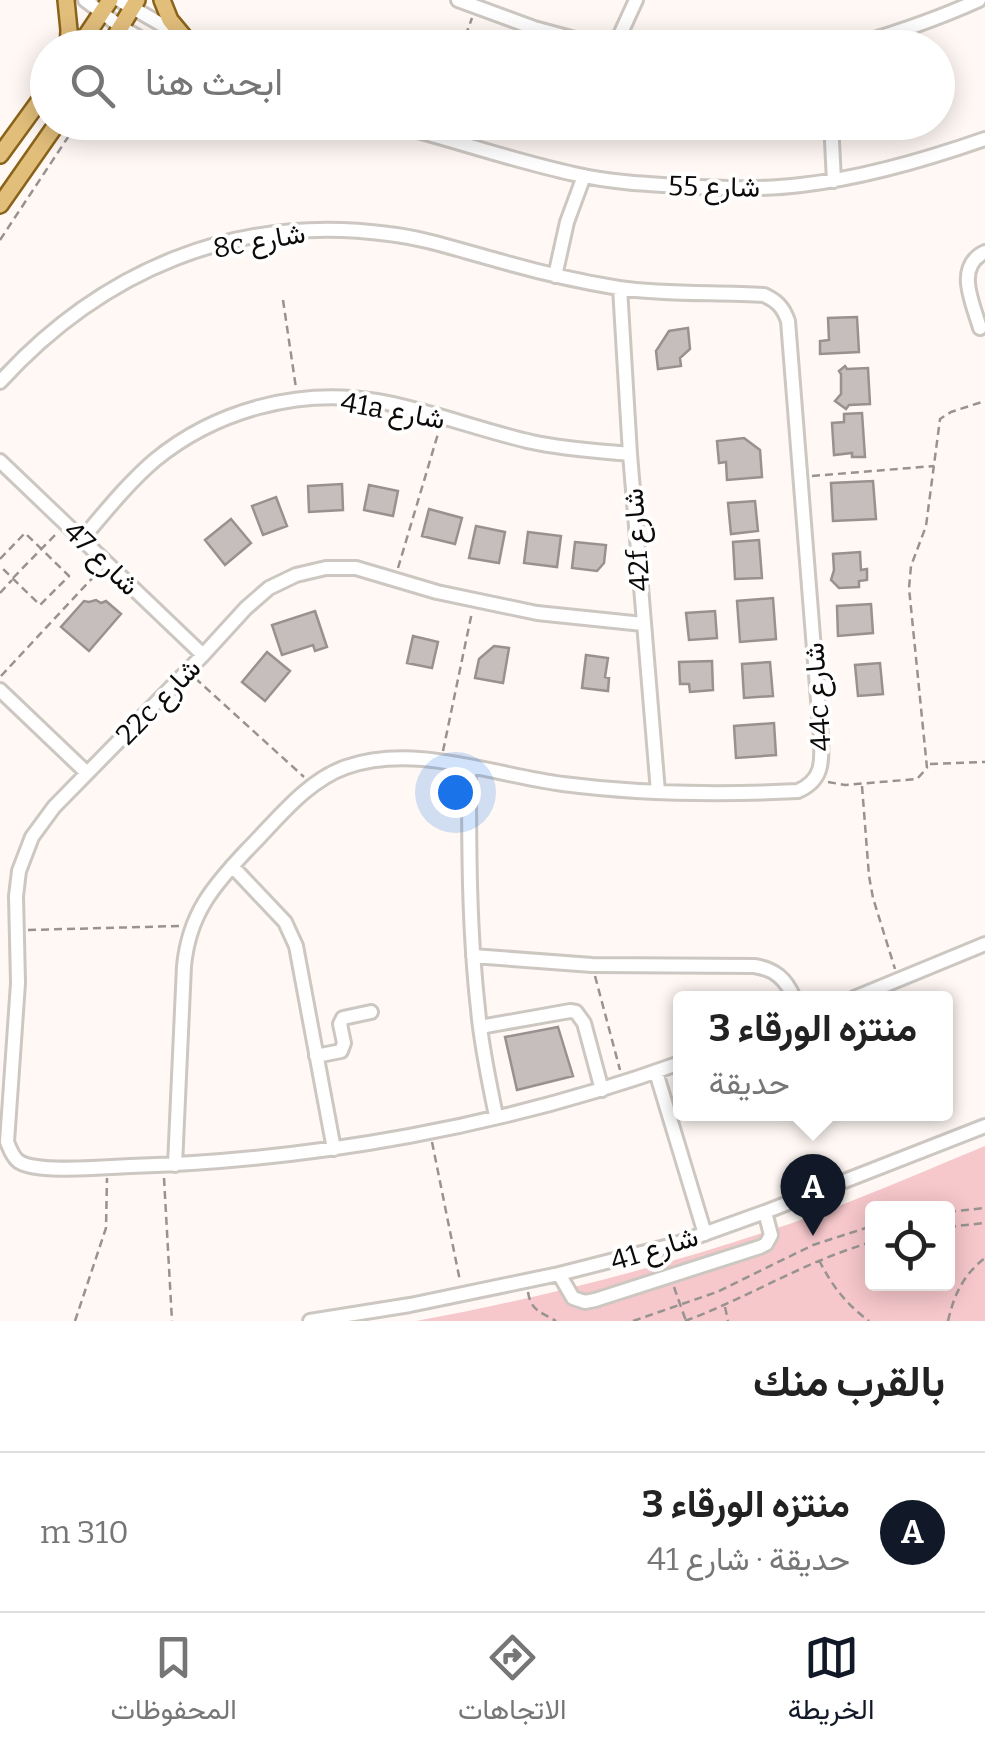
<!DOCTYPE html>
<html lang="ar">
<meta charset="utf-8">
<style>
body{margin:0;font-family:Bitter,Vazirmatn,serif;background:#f6f6f6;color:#222;direction:rtl}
.controls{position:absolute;right:30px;bottom:30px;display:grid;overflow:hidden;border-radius:10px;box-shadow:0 5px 25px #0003}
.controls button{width:90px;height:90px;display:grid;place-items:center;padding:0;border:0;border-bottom:2px solid #e0e0e0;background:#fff;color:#222;font:50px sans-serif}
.you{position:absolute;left:455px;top:792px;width:35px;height:35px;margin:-25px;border:8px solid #fff;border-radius:50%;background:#1a73e8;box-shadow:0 0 0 15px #1a73e833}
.badge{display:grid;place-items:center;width:65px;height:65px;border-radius:50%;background:#111827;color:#fff;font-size:32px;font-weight:700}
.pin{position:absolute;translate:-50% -82px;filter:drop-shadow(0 2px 5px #0008)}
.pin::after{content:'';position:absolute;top:52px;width:35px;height:30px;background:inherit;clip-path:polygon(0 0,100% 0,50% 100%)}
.popup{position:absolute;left:673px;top:991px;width:280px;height:130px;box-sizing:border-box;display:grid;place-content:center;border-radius:10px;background:#fff;filter:drop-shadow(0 2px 8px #0005);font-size:32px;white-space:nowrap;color:#767676}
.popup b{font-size:38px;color:#222}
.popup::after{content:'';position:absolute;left:50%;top:100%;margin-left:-20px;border:20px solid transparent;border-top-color:#fff}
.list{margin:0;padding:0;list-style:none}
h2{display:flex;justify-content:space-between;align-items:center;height:130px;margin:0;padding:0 40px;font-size:42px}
h2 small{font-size:32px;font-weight:400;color:#767676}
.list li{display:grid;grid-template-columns:65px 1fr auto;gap:30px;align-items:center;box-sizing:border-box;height:160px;padding:0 40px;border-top:2px solid #e0e0e0}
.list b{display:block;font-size:38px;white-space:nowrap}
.list p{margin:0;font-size:32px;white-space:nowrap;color:#767676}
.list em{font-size:32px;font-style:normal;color:#767676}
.icon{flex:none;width:55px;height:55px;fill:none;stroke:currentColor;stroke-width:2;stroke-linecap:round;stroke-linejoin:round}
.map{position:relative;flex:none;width:985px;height:1321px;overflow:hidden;direction:ltr}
.search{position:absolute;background:#fff;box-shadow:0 5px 25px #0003;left:30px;right:30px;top:30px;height:110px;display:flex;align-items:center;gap:25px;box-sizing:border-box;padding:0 35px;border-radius:55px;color:#767676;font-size:38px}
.sheet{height:290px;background:#fff}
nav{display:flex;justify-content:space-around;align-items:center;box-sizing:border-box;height:140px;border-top:2px solid #e0e0e0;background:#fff;font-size:28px;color:#767676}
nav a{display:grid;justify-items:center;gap:5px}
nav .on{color:#111827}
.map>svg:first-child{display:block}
</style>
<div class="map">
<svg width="985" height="1321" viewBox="0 0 985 1321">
<rect width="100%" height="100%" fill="#fff8f4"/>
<path fill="#f6c7cb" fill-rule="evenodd" d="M 985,1146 L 985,1321 L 416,1321 C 552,1296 685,1261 815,1215 C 872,1194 929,1169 985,1146 ZM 872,1208 L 948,1208 L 948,1284 L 872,1284 Z"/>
<path fill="#c6bebc" stroke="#98918f" stroke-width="2.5" d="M 857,317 L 859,352 L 820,354 L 820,341 L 829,340 L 828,318 Z
M 688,328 L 690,349 L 680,358 L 681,366 L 658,369 L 656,351 L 669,331 Z
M 845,366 L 847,369 L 868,368 L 870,404 L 849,405 L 846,409 L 835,401 L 841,394 L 841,374 L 839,371 Z
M 862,413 L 865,457 L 852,457 L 852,453 L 834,455 L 832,423 L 844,422 L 844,414 Z
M 744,438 L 760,450 L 762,477 L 727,480 L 726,462 L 719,463 L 717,441 Z
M 873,481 L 876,519 L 833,521 L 831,483 Z
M 342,484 L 343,510 L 309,512 L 308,486 Z
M 369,485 L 398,491 L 393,516 L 364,510 Z
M 276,497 L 287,526 L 263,535 L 252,506 Z
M 755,501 L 758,531 L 731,534 L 728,503 Z
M 429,509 L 462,518 L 455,544 L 422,536 Z
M 231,519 L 251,543 L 225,565 L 205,540 Z
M 476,526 L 505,532 L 499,563 L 469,558 Z
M 528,532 L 561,536 L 557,567 L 524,563 Z
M 759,540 L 762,578 L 735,579 L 733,542 Z
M 575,542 L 606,545 L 604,563 L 597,571 L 572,568 Z
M 860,552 L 861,570 L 867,569 L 867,580 L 859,581 L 859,587 L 839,588 L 831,580 L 834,570 L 833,554 Z
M 773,598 L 776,639 L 740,642 L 737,601 Z
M 96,600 L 101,603 L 106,601 L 121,614 L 89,651 L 61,627 L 84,601 L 89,602 Z
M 871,604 L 873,633 L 838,636 L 837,606 Z
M 315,611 L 327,647 L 315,651 L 313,645 L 282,655 L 272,625 Z
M 715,611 L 717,638 L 689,640 L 686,613 Z
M 413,636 L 438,642 L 432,668 L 407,663 Z
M 494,646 L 509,648 L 503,683 L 475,678 L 479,659 Z
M 267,652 L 290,671 L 265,701 L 242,682 Z
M 586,655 L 608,658 L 605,677 L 609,678 L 608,691 L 582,688 Z
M 712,661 L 713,690 L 690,692 L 689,684 L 680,684 L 679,662 Z
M 770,662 L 773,696 L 744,698 L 742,664 Z
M 880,663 L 883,694 L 858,696 L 855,665 Z
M 774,723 L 776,755 L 736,758 L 734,726 Z
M 558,1027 L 573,1076 L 517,1090 L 505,1037 Z"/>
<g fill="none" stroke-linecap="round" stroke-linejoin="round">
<defs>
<path id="minor" d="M 85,0 L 121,27 L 157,48
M 119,0 L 185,38 L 206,48
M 458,0 L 534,28 L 608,48
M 614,48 L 636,0
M 844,48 C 890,35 935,20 979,0
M 384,122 C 448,138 510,160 574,174 C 609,182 645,184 680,186 C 720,188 761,190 801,185 C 864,178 925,160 985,139
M 831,122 L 834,181
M 555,276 L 567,222 L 584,176
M 620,288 L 630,454 L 658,792
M 980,328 C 973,303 954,267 985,252
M 0,382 C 102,270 237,213 389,234 C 424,238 459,250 493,259 C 534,271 576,281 619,288 C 667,295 716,292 764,295 C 777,301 783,307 788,321 L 821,738 C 822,762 823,780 798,791 C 720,795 640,794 563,784 C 493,775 415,743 346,767 C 306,781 277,820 248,849 C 213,886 189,914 184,966 L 175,1165
M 0,461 L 203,655
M 82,539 C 105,512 128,483 155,460 C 216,410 299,388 377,401 C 429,410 479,430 532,442 C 564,449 597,451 630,454
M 643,624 L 537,613 L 437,592 L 356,568 L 326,568 L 296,575 L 269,588 L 246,608 L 203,655 L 54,807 L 32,837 L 19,871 L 16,896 L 18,983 L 7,1142 C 10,1149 12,1156 18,1161 C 35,1174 107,1167 131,1166 C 316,1160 506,1126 680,1063
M 0,690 L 87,773
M 469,768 C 469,848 469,929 478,1009 C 481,1045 489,1081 496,1116
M 232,866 L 285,922 L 296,946 L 334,1149
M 473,956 L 592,965 L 754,966 C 775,969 786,979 794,998
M 854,998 L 985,944
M 480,1027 L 570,1011 L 576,1012 L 584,1023 L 602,1090
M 316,1056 L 341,1051 L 344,1043 L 340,1024 L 343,1018 L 371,1012
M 656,1072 L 705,1234
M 559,1274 L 573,1298 L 585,1302 L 595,1300 L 760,1247 L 766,1244 L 771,1235 L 765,1212
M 310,1321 L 410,1305 L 559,1274 L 673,1245 L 765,1212 L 985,1126"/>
<path id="major" d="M 66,0 L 69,30 L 68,48
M 162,0 L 170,20 L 185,38
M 78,48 L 110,0
M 108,48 L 137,0
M 0,155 L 48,89
M 0,205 L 58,122"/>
</defs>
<use href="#minor" stroke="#cdc7c2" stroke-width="18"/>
<use href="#major" stroke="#8a631a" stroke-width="20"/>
<path stroke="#979390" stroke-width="2.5" stroke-dasharray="8 5" stroke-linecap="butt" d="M 461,48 L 472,18
M 0,240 L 78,122
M 283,300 L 296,388
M 812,476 L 934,466
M 0,559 L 25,533 L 69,576 L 40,605 L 0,566
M 398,568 L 440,427
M 13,578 L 58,532
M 0,593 L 12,580
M 1,676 L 98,572
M 195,678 L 304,777
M 443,751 L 472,612
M 930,764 L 985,762
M 828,782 L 845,785 L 917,779 L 927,768 L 909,588 L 911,566 L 926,526 L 940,419 L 951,412 L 985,401
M 862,786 L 869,876 L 873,898 L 895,969
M 28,930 L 180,926
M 595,976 L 620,1070
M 432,1142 L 460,1281
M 164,1178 L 172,1321
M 948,1212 L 985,1208
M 948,1227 L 985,1223
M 819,1260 C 832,1286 846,1304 869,1321
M 674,1287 L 686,1321
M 528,1292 C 531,1311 541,1312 556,1321
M 725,1307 L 728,1321
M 75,1321 L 106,1228 L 107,1178
M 633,1321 L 717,1292 L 813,1245 L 872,1226
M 685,1321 C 750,1297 805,1261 872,1242
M 948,1321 C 954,1295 963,1275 985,1258"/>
<use href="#minor" stroke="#fff" stroke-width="12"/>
<use href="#major" stroke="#e2be7b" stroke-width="15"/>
</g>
<g text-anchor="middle" stroke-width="8" stroke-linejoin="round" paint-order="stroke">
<g font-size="28" fill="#0d0b0a" stroke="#fff">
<text transform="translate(714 186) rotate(1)" y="10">شارع 55</text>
<text transform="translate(259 240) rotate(-10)" y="10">8c شارع</text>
<text transform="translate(393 410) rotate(10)" y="10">41a شارع</text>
<text transform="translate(636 540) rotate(-94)" y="10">42f شارع</text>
<text transform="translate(102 558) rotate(44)" y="10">شارع 47</text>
<text transform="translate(817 697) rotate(-94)" y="10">44c شارع</text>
<text transform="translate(158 701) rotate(-46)" y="10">22c شارع</text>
<text transform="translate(654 1248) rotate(-17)" y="10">شارع 41</text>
</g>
</g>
</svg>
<div class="controls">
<button><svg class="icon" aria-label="locate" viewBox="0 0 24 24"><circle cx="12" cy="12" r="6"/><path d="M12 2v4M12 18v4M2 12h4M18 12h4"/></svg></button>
</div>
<div class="you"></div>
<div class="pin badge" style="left:813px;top:1236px">A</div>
<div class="popup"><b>منتزه الورقاء 3</b>حديقة</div>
<div class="search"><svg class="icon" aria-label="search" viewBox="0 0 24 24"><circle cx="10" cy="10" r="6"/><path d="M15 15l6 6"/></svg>ابحث هنا</div>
</div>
<section class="sheet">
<h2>بالقرب منك<small></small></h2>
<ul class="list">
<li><span class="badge">A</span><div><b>منتزه الورقاء 3</b><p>حديقة · شارع 41</p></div><em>310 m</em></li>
</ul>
</section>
<nav>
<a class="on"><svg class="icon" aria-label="map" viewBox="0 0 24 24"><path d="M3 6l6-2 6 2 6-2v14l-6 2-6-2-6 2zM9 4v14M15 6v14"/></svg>الخريطة</a>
<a><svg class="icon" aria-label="directions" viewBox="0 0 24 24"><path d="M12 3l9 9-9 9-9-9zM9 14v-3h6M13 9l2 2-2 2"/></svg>الاتجاهات</a>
<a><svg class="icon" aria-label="saved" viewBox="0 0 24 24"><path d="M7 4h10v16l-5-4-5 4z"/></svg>المحفوظات</a>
</nav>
